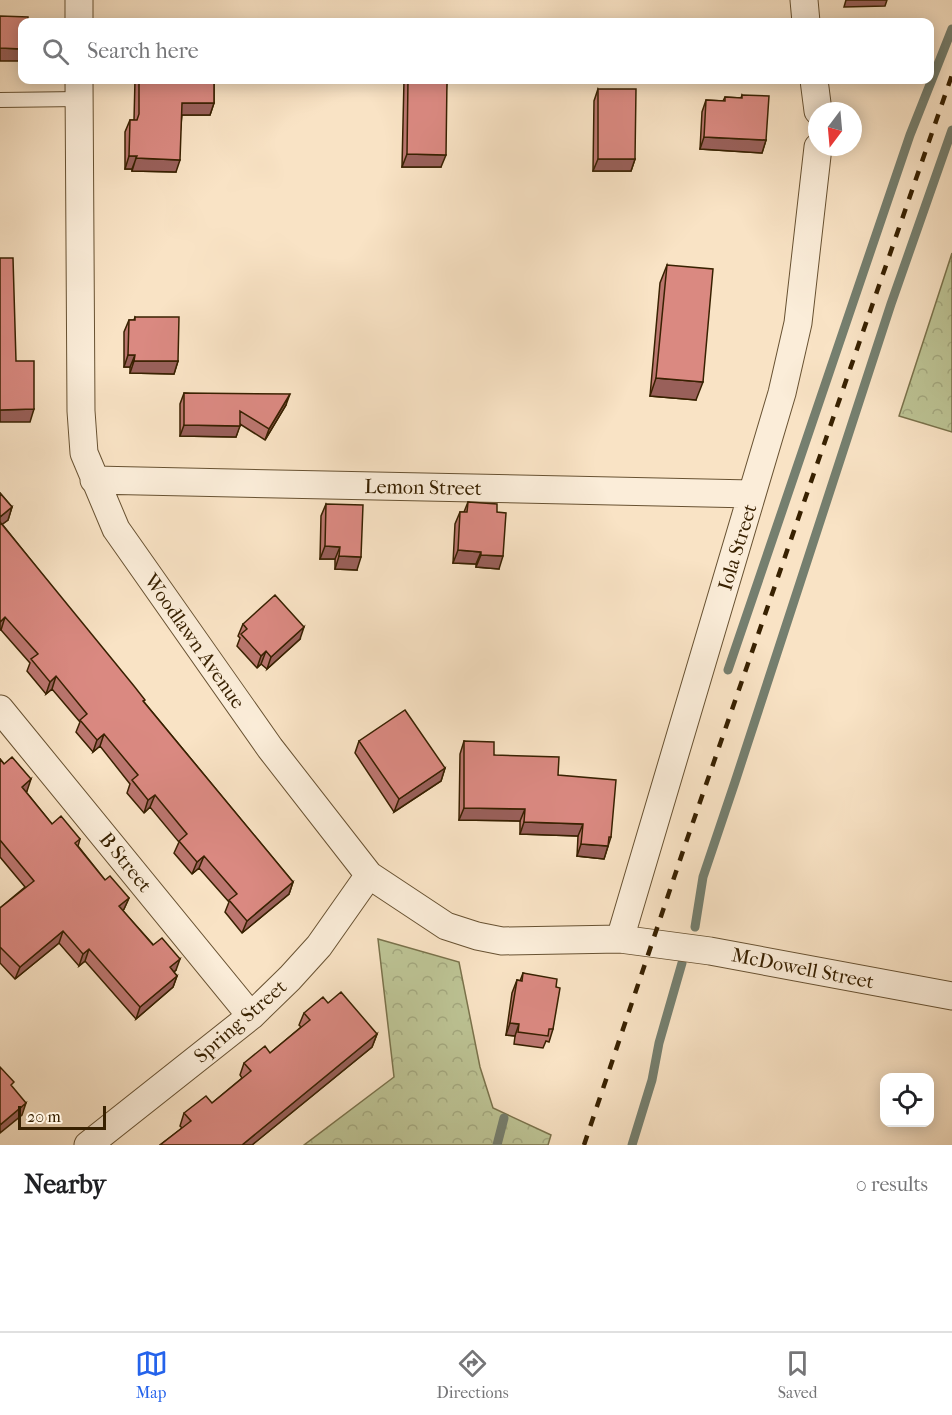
<!DOCTYPE html>
<style>
body{margin:0;font-family:"IM FELL French Canon",serif;background:#f2f2f2;color:#202124}
.controls{position:absolute;right:18px;bottom:18px;display:grid;overflow:hidden;border-radius:12px;box-shadow:0 3px 15px #0003}
.controls button{width:54px;height:54px;display:grid;place-items:center;padding:0;border:0;border-bottom:2px solid #e0e0e0;background:#fff;color:#202124;font:30px sans-serif}
.compass{position:absolute;left:808px;top:102px;width:54px;height:54px;border-radius:50%;background:#fff;box-shadow:0 3px 15px #0003;rotate:196deg}
.scale{position:absolute;left:18px;bottom:15px;width:88px;box-sizing:border-box;padding-left:6px;border:3px solid #382101;border-top:0;font-size:16px;line-height:21px;white-space:nowrap;color:#382101;-webkit-text-stroke:4px #fbedd9;paint-order:stroke}
.list{margin:0;padding:0;list-style:none}
h2{display:flex;justify-content:space-between;align-items:center;height:78px;margin:0;padding:0 24px;font-size:26px}
h2 small{font-size:20px;font-weight:400;color:#757577}
.icon{flex:none;width:33px;height:33px;fill:none;stroke:currentColor;stroke-width:2;stroke-linecap:round;stroke-linejoin:round}
.map{position:relative;flex:none;width:952px;height:1145px;overflow:hidden}
.search{position:absolute;background:#fff;box-shadow:0 3px 15px #0003;left:18px;right:18px;top:18px;height:66px;display:flex;align-items:center;gap:15px;box-sizing:border-box;padding:0 21px;border-radius:12px;color:#757577;font-size:22px}
.sheet{height:186px;background:#fff}
nav{display:flex;justify-content:space-around;align-items:center;box-sizing:border-box;height:84px;border-top:2px solid #e0e0e0;background:#fff;font-size:16px;color:#757577}
nav a{display:grid;justify-items:center;gap:3px}
nav .on{color:#2563eb}
.map>svg:first-child{display:block}
</style>
<div class="map">
<svg width="952" height="1145" viewBox="0 0 952 1145">
<defs>
<pattern id="forest-crowns" width="20" height="18" patternUnits="userSpaceOnUse" patternTransform="scale(1.5)"><rect width="20" height="18" fill="#bdc495"/><path d="M2 6a3 3 0 1 1 6 0M12 15a3 3 0 1 1 6 0" fill="none" stroke="#a3a87f"/></pattern>
</defs>
<rect width="100%" height="100%" fill="#f9e3c5"/>
<filter id="stains"><feTurbulence type="fractalNoise" baseFrequency=".00333" numOctaves="4"/><feColorMatrix values="0 0 0 0 .2 0 0 0 0 .09 0 0 0 0 .02 0 0 0 .5 -.17"/></filter>
<radialGradient id="worn" r=".72"><stop offset=".6" stop-color="#630" stop-opacity="0"/><stop offset="1" stop-color="#630" stop-opacity=".3"/></radialGradient>
<path fill="url(#forest-crowns)" stroke="#7a724b" stroke-width="1.5" d="M 952,253 L 952,432 L 899,416 Z
M 378,939 L 459,962 L 480,1067 L 493,1108 L 551,1135 L 548,1145 L 304,1145 L 394,1077 Z"/>
<g fill="none" stroke-linecap="round" stroke-linejoin="round">
<path stroke="#757f6f" stroke-width="9" d="M 728,670 L 910,135 L 952,29
M 695,927 L 703,877 L 735,782 L 891,304 L 952,130
M 497,1145 L 504,1118
M 632,1145 L 652,1080 L 659,1043 L 682,963"/>
<defs>
<path id="service" d="M 0,100 L 79,99"/>
<path id="minor" d="M 804,0 L 806,22
M 79,22 L 79,0
M 79,80 L 81,411 L 84,453 L 116,529 L 270,748 L 369,875 L 446,926 L 477,936 L 502,941 L 620,939 L 710,951 L 952,996
M 814,80 L 818,111
M 94,480 L 752,494
M 0,709 L 251,1016
M 620,939 L 782,393 L 798,323 L 818,147
M 88,1145 L 251,1016 L 290,978 L 319,946 L 369,875"/>
</defs>
<use href="#service" stroke="#685232" stroke-width="16"/>
<use href="#minor" stroke="#685232" stroke-width="29"/>
<use href="#service" stroke="#fbedd9" stroke-width="14"/>
<use href="#minor" stroke="#fbedd9" stroke-width="27"/>
<path stroke="#382101" stroke-width="4.5" stroke-dasharray="10 10" stroke-linecap="butt" d="M 584,1145 L 683,851 L 952,75"/>
</g>
<path fill="#bb766f" stroke="#382101" stroke-width="1.5" d="M 135,80 L 214,80 L 214,103 L 210,115 L 182,115 L 176,172 L 132,171 L 132,169 L 125,169 L 125,132 L 130,120 L 134,120 Z
M 404,80 L 447,80 L 441,167 L 402,167 Z
M 598,89 L 635,159 L 631,171 L 593,171 L 594,101 Z
M 742,95 L 766,140 L 762,153 L 700,149 L 702,112 L 706,100 L 723,101 L 725,97 L 741,98 Z
M 667,265 L 696,400 L 650,396 L 660,283 Z
M 135,317 L 178,361 L 174,374 L 130,373 L 130,367 L 124,367 L 124,332 L 129,320 L 134,320 Z
M 184,393 L 286,405 L 265,440 L 240,424 L 236,437 L 180,436 L 180,404 Z
M 0,493 L 12,507 L 8,520 L 2,524 L 144,702 L 293,882 L 289,894 L 242,933 L 225,912 L 229,902 L 199,868 L 192,874 L 174,853 L 179,842 L 150,807 L 144,813 L 127,793 L 130,784 L 100,746 L 93,752 L 76,732 L 80,722 L 52,689 L 46,694 L 27,671 L 30,663 L 1,630 Z
M 468,502 L 497,512 L 499,569 L 476,567 L 476,564 L 453,563 L 455,524 L 460,512 L 464,512 Z
M 326,504 L 357,570 L 335,569 L 335,559 L 320,559 L 321,516 Z
M 243,624 L 300,639 L 267,669 L 261,664 L 257,668 L 237,646 L 240,638 L 238,636 Z
M 359,741 L 445,768 L 441,781 L 394,812 L 355,753 Z
M 464,741 L 494,755 L 558,775 L 611,837 L 604,859 L 577,856 L 578,836 L 520,834 L 520,821 L 459,820 L 460,754 Z
M 0,759 L 27,791 L 26,792 L 52,824 L 80,839 L 78,846 L 105,880 L 129,898 L 123,911 L 176,970 L 174,972 L 177,976 L 173,987 L 136,1019 L 85,961 L 79,966 L 59,943 L 15,979 L 0,963 L 0,908 L 25,887 L 0,857 Z
M 523,973 L 556,987 L 553,1029 L 549,1042 L 546,1041 L 543,1048 L 514,1044 L 515,1036 L 506,1035 L 512,993 L 517,980 L 520,981 Z
M 328,1003 L 377,1034 L 372,1047 L 252,1145 L 160,1145 L 182,1128 L 180,1126 L 184,1113 L 212,1103 L 242,1078 L 240,1075 L 244,1063 L 270,1053 L 301,1027 L 299,1025 L 304,1013 Z"/>
<path fill="#99605a" stroke="#382101" stroke-width="1.5" d="M 846,0 L 887,0 L 885,6 L 844,7 Z
M 0,48 L 22,49 L 22,61 L 0,61 Z
M 182,103 L 214,103 L 210,115 L 177,115 Z
M 704,137 L 766,140 L 762,153 L 700,149 Z
M 407,154 L 446,155 L 441,167 L 402,167 Z
M 129,156 L 137,156 L 132,169 L 125,169 Z
M 136,158 L 180,160 L 176,172 L 132,171 Z
M 598,159 L 635,159 L 631,171 L 593,171 Z
M 128,355 L 135,355 L 130,367 L 124,367 Z
M 134,361 L 178,361 L 174,374 L 130,373 Z
M 656,378 L 703,382 L 696,400 L 650,396 Z
M 290,394 L 286,405 L 265,440 L 269,429 Z
M 34,409 L 30,422 L 0,422 L 0,410 Z
M 184,425 L 240,426 L 236,437 L 180,436 Z
M 12,507 L 8,520 L 0,526 L 0,517 Z
M 325,546 L 340,547 L 335,559 L 320,559 Z
M 458,550 L 481,552 L 476,564 L 453,563 Z
M 481,555 L 503,556 L 499,569 L 476,567 Z
M 339,556 L 361,557 L 357,570 L 335,569 Z
M 5,617 L 1,630 L 0,630 L 0,622 Z
M 304,627 L 300,639 L 267,669 L 271,657 Z
M 266,651 L 261,664 L 257,668 L 261,656 Z
M 56,676 L 52,689 L 46,694 L 50,682 Z
M 104,734 L 100,746 L 93,752 L 97,740 Z
M 445,768 L 441,781 L 394,812 L 399,799 Z
M 31,779 L 27,791 L 17,799 L 22,787 Z
M 155,795 L 150,807 L 144,813 L 148,800 Z
M 464,808 L 525,809 L 520,821 L 459,820 Z
M 524,822 L 583,824 L 578,836 L 520,834 Z
M 581,844 L 608,846 L 604,859 L 577,856 Z
M 204,856 L 199,868 L 192,874 L 197,862 Z
M 293,882 L 289,894 L 242,933 L 247,921 Z
M 129,898 L 124,909 L 115,918 L 119,906 Z
M 63,931 L 59,943 L 15,979 L 20,967 Z
M 89,949 L 85,961 L 79,966 L 83,954 Z
M 180,959 L 176,970 L 166,979 L 170,967 Z
M 177,976 L 173,987 L 136,1019 L 140,1007 Z
M 510,1023 L 519,1024 L 515,1036 L 506,1035 Z
M 377,1034 L 372,1047 L 252,1145 L 242,1145 Z
M 26,1103 L 22,1115 L 0,1133 L 0,1125 Z"/>
<path fill="#da8981" stroke="#382101" stroke-width="1.5" d="M 0,16 L 28,17 L 28,22 L 22,22 L 22,49 L 0,48 Z
M 139,80 L 214,80 L 214,103 L 182,103 L 180,160 L 136,158 L 137,156 L 129,156 L 130,120 L 137,120 L 139,114 Z
M 408,80 L 447,80 L 446,155 L 407,154 Z
M 598,89 L 636,89 L 635,159 L 598,159 Z
M 742,95 L 769,96 L 766,140 L 704,137 L 706,100 L 725,101 L 725,97 L 742,98 Z
M 0,258 L 13,258 L 16,361 L 34,361 L 34,409 L 0,410 Z
M 667,265 L 713,269 L 703,382 L 656,378 Z
M 135,317 L 179,317 L 178,361 L 134,361 L 135,355 L 128,355 L 129,320 L 135,320 Z
M 184,393 L 290,394 L 269,429 L 240,411 L 240,426 L 184,425 Z
M 0,493 L 12,507 L 0,517 Z
M 468,502 L 497,504 L 497,512 L 506,513 L 503,556 L 481,555 L 481,552 L 458,550 L 460,512 L 467,512 Z
M 326,504 L 363,505 L 361,557 L 339,556 L 340,547 L 325,546 Z
M 0,522 L 134,686 L 145,700 L 143,701 L 293,882 L 247,921 L 229,900 L 237,894 L 204,856 L 197,862 L 179,841 L 187,834 L 155,795 L 148,800 L 132,780 L 138,775 L 104,734 L 97,740 L 80,720 L 87,714 L 56,676 L 50,682 L 31,659 L 38,654 L 5,617 L 0,622 Z
M 275,595 L 304,627 L 271,657 L 266,651 L 261,656 L 241,634 L 247,629 L 243,624 Z
M 405,710 L 445,768 L 399,799 L 359,741 Z
M 464,741 L 494,742 L 494,755 L 559,757 L 558,775 L 616,780 L 611,837 L 609,837 L 608,846 L 581,844 L 583,824 L 524,822 L 525,809 L 464,808 Z
M 12,757 L 31,779 L 22,787 L 52,824 L 61,816 L 80,839 L 75,843 L 105,880 L 110,876 L 129,898 L 119,906 L 153,945 L 162,938 L 180,959 L 170,967 L 177,976 L 140,1007 L 89,949 L 83,954 L 63,931 L 20,967 L 0,947 L 0,908 L 34,881 L 0,840 L 0,759 L 4,764 Z
M 523,973 L 557,979 L 556,987 L 560,988 L 553,1029 L 549,1029 L 548,1036 L 518,1032 L 519,1024 L 510,1023 L 517,980 L 522,981 Z
M 341,992 L 377,1034 L 242,1145 L 160,1145 L 191,1121 L 184,1113 L 206,1096 L 212,1103 L 251,1071 L 244,1063 L 265,1046 L 270,1053 L 310,1020 L 304,1013 L 323,997 L 328,1003 Z
M 0,1067 L 14,1082 L 11,1085 L 26,1103 L 0,1125 Z"/>
<g text-anchor="middle" stroke-width="5" stroke-linejoin="round" paint-order="stroke">
<g font-size="20" fill="#382101" stroke="#fbedd9">
<text transform="translate(423 487) rotate(1)" y="7">Lemon Street</text>
<text transform="translate(737 547) rotate(-73)" y="7">Iola Street</text>
<text transform="translate(195 641) rotate(55)" y="7">Woodlawn Avenue</text>
<text transform="translate(126 862) rotate(51)" y="7">B Street</text>
<text transform="translate(803 968) rotate(11)" y="7">McDowell Street</text>
<text transform="translate(240 1021) rotate(-41)" y="7">Spring Street</text>
</g>
</g>
<rect width="100%" height="100%" filter="url(#stains)"/>
<rect width="100%" height="100%" fill="url(#worn)"/>
</svg>
<div class="controls">
<button><svg class="icon" aria-label="locate" viewBox="0 0 24 24"><circle cx="12" cy="12" r="6"/><path d="M12 2v4M12 18v4M2 12h4M18 12h4"/></svg></button>
</div>
<svg class="compass" viewBox="-18 -18 36 36"><path d="M0-13l5 13h-10z" fill="#e53935"/><path d="M0 13l5-13h-10z" fill="#757577"/></svg>
<div class="scale">20 m</div>
<div class="search"><svg class="icon" aria-label="search" viewBox="0 0 24 24"><circle cx="10" cy="10" r="6"/><path d="M15 15l6 6"/></svg>Search here</div>
</div>
<section class="sheet">
<h2>Nearby<small>0 results</small></h2>
<ul class="list">
</ul>
</section>
<nav>
<a class="on"><svg class="icon" aria-label="map" viewBox="0 0 24 24"><path d="M3 6l6-2 6 2 6-2v14l-6 2-6-2-6 2zM9 4v14M15 6v14"/></svg>Map</a>
<a><svg class="icon" aria-label="directions" viewBox="0 0 24 24"><path d="M12 3l9 9-9 9-9-9zM9 14v-3h6M13 9l2 2-2 2"/></svg>Directions</a>
<a><svg class="icon" aria-label="saved" viewBox="0 0 24 24"><path d="M7 4h10v16l-5-4-5 4z"/></svg>Saved</a>
</nav>
